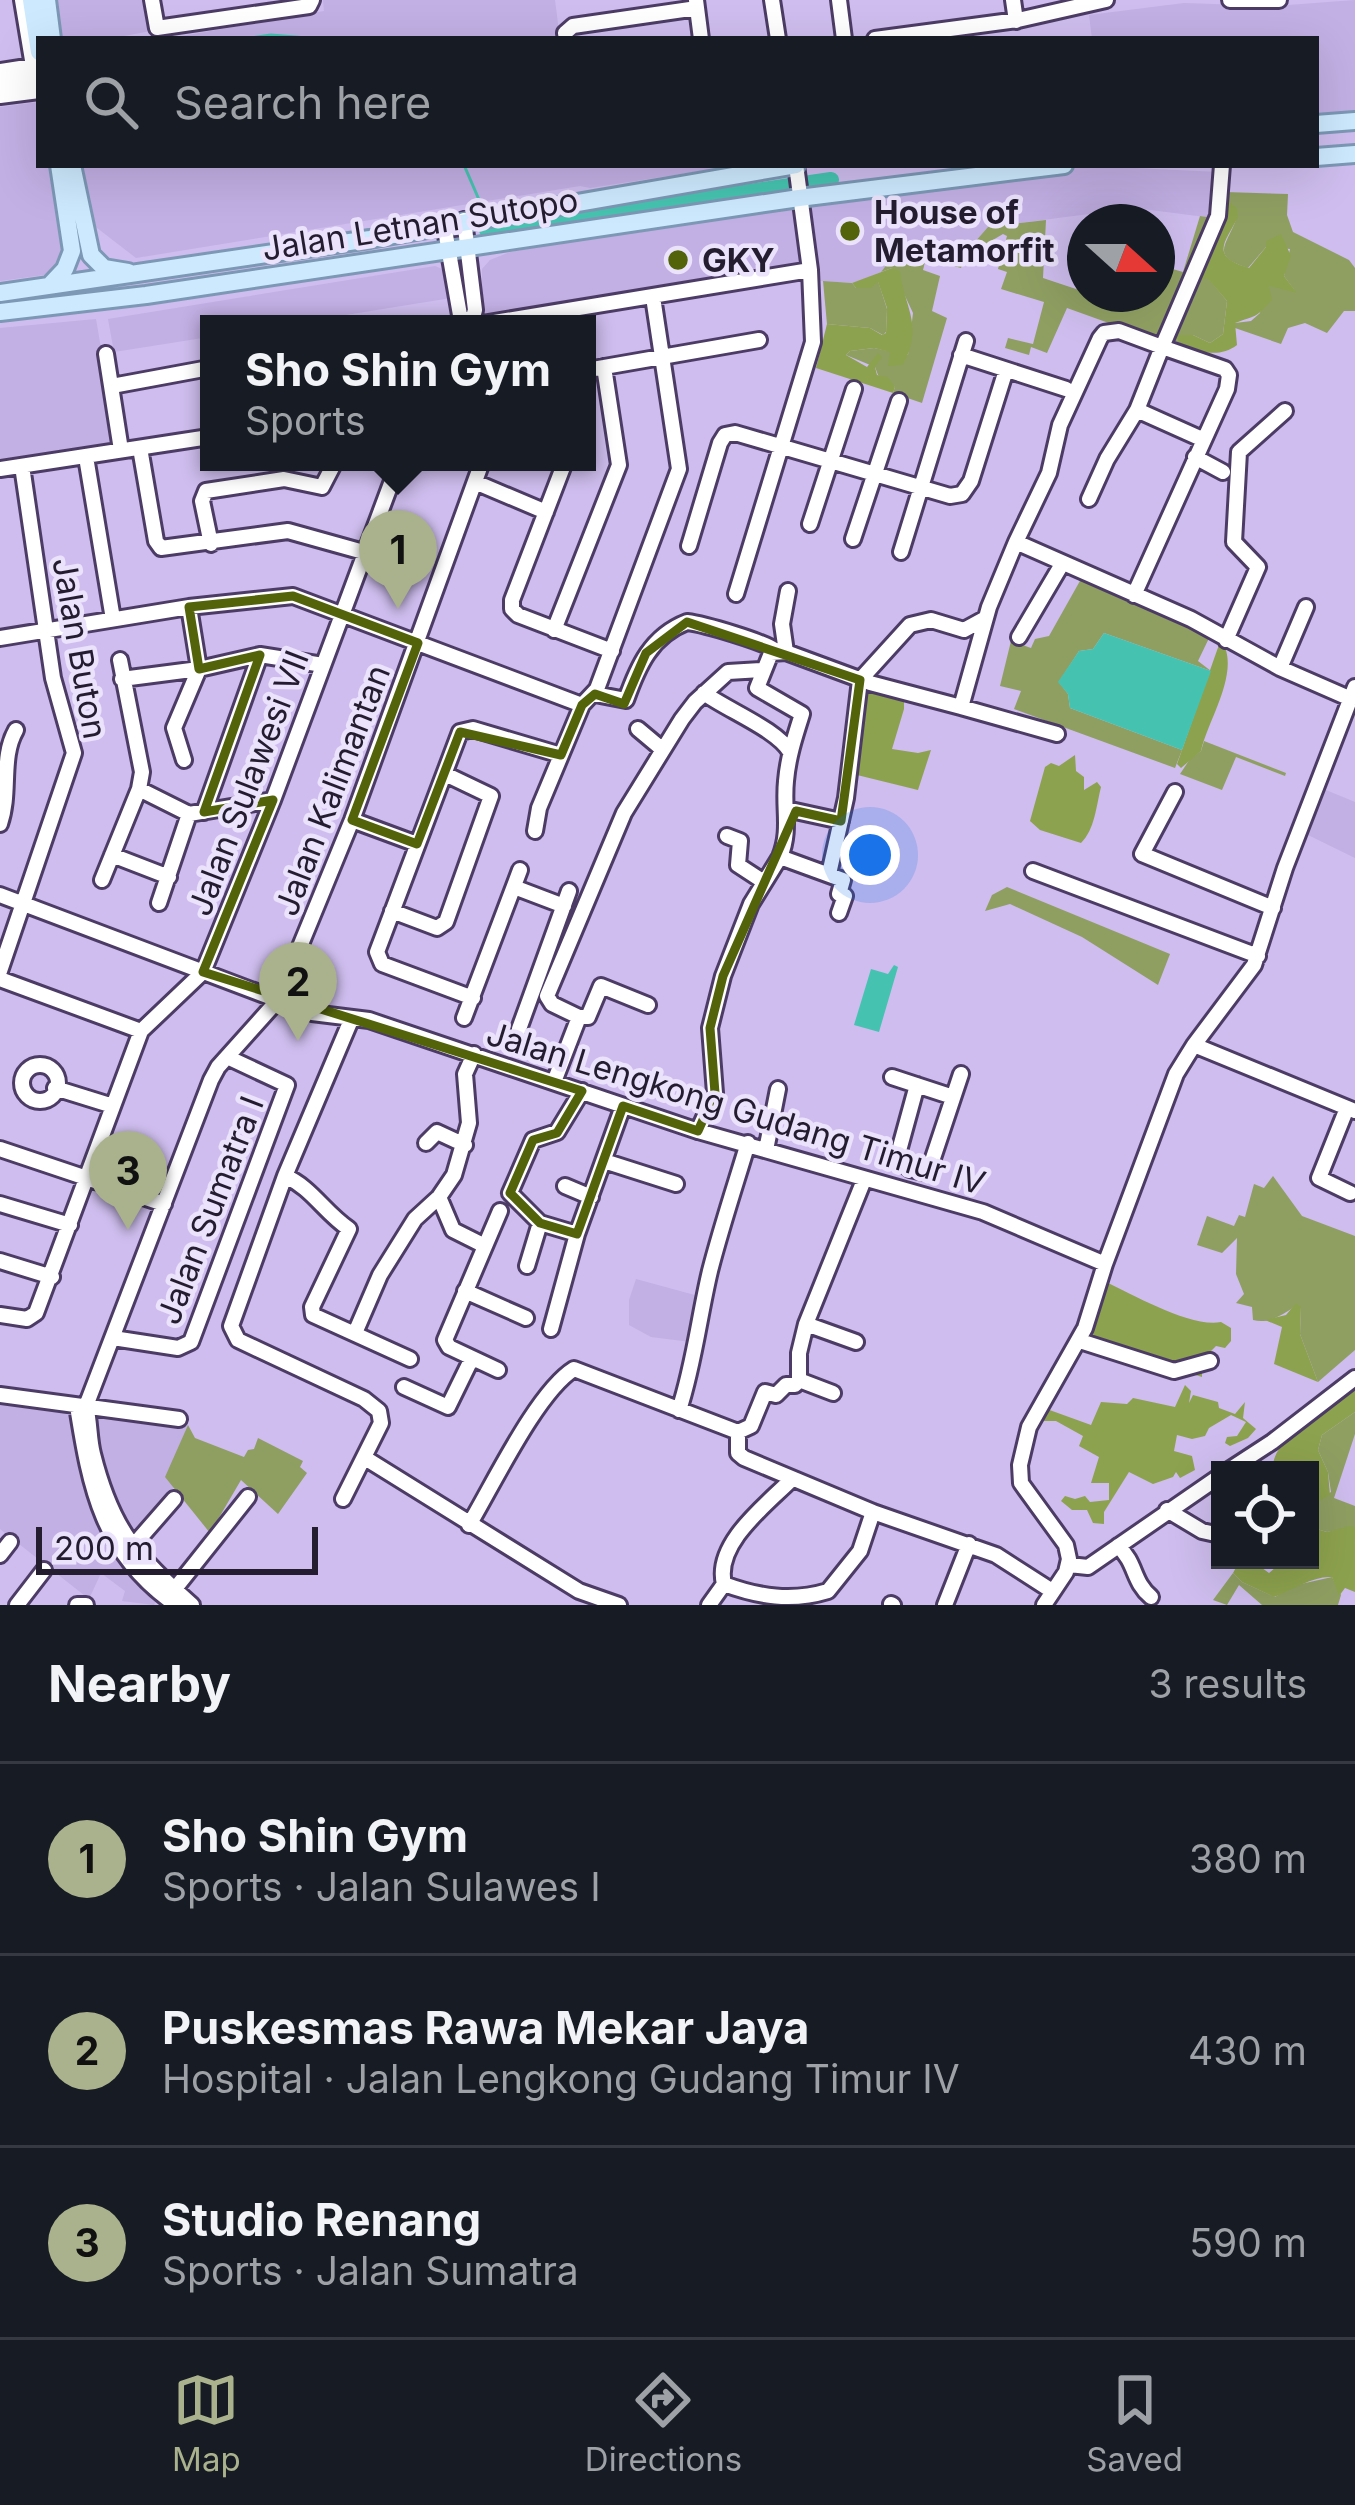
<!DOCTYPE html>
<meta charset="utf-8">
<style>
body{margin:0;font-family:Inter,sans-serif;background:#20242c;color:#f1f3f6}
.controls{position:absolute;right:36px;bottom:36px;display:grid;overflow:hidden;border-radius:0px;box-shadow:0 12px 48px #0002}
.controls button{width:108px;height:108px;display:grid;place-items:center;padding:0;border:0;border-bottom:3px solid #363941;background:#171b24;color:#f1f3f6;font:60px sans-serif}
.compass{position:absolute;left:1067px;top:204px;width:108px;height:108px;border-radius:50%;background:#171b24;box-shadow:0 12px 48px #0002;rotate:111deg}
.scale{position:absolute;left:36px;bottom:30px;width:282px;box-sizing:border-box;padding-left:12px;border:6px solid #231d2f;border-top:0;font-size:33px;line-height:42px;white-space:nowrap;color:#231d2f;-webkit-text-stroke:9px #ebe2fc;paint-order:stroke}
.you{position:absolute;left:870px;top:855px;width:42px;height:42px;margin:-30px;border:9px solid #fff;border-radius:50%;background:#1a73e8;box-shadow:0 0 0 18px #1a73e833}
.badge{display:grid;place-items:center;width:78px;height:78px;border-radius:50%;background:#a9b28c;color:#111;font-size:39px;font-weight:700}
.pin{position:absolute;translate:-50% -99px;filter:drop-shadow(0 3px 6px #0008)}
.pin::after{content:'';position:absolute;top:63px;width:42px;height:36px;background:inherit;clip-path:polygon(0 0,100% 0,50% 100%)}
.popup{position:absolute;left:200px;top:315px;width:396px;height:156px;box-sizing:border-box;display:grid;place-content:center;border-radius:0px;background:#171b24;filter:drop-shadow(0 3px 9px #0005);font-size:39px;white-space:nowrap;color:#9ea1a6}
.popup b{font-size:45px;color:#f1f3f6}
.popup::after{content:'';position:absolute;left:50%;top:100%;margin-left:-24px;border:24px solid transparent;border-top-color:#171b24}
.list{margin:0;padding:0;list-style:none}
h2{display:flex;justify-content:space-between;align-items:center;height:156px;margin:0;padding:0 48px;font-size:51px}
h2 small{font-size:39px;font-weight:400;color:#9ea1a6}
.list li{display:grid;grid-template-columns:78px 1fr auto;gap:36px;align-items:center;box-sizing:border-box;height:192px;padding:0 48px;border-top:3px solid #363941}
.list b{display:block;font-size:45px;white-space:nowrap}
.list p{margin:0;font-size:39px;white-space:nowrap;color:#9ea1a6}
.list em{font-size:39px;font-style:normal;color:#9ea1a6}
.icon{flex:none;width:66px;height:66px;fill:none;stroke:currentColor;stroke-width:2;stroke-linecap:round;stroke-linejoin:round}
.map{position:relative;flex:none;width:1355px;height:1605px;overflow:hidden}
.search{position:absolute;background:#171b24;box-shadow:0 12px 48px #0002;left:36px;right:36px;top:36px;height:132px;display:flex;align-items:center;gap:30px;box-sizing:border-box;padding:0 42px;border-radius:0px;color:#9ea1a6;font-size:45px}
.sheet{height:732px;background:#171b24}
nav{display:flex;justify-content:space-around;align-items:center;box-sizing:border-box;height:168px;border-top:3px solid #363941;background:#171b24;font-size:33px;color:#9ea1a6}
nav a{display:grid;justify-items:center;gap:6px}
nav .on{color:#a9b28c}
.map>svg:first-child{display:block}
</style>
<div class="map">
<svg width="1355" height="1605" viewBox="0 0 1355 1605">
<rect width="100%" height="100%" fill="#cebdee"/>
<path fill="#c2afe4" d="M 54,0 L 147,0 L 151,31 L 108,39 L 60,39 Z
M 323,0 L 555,0 L 560,39 L 165,39 L 324,11 Z
M 1355,0 L 1355,111 L 1316,116 L 1316,39 L 1092,39 L 1089,15 L 1184,3 L 1275,6 Z
M 39,102 L 39,165 L 54,165 L 64,258 L 51,274 L 0,281 L 0,107 Z
M 82,165 L 739,165 L 590,188 L 580,186 L 136,258 L 92,224 Z
M 1091,166 L 1219,172 L 1213,218 L 1135,208 L 988,227 L 967,251 L 896,254 L 881,272 L 856,283 L 820,281 L 797,266 L 482,318 L 482,269 L 490,260 L 510,252 L 786,205 Z
M 435,266 L 442,269 L 448,281 L 451,298 L 290,324 L 209,324 L 209,337 L 114,352 L 108,319 Z
M 96,319 L 117,443 L 0,465 L 0,328 Z
M 1321,788 L 1355,802 L 1355,858 L 1304,833 Z
M 636,1279 L 702,1297 L 691,1342 L 651,1337 L 629,1325 L 629,1300 Z
M 0,1402 L 60,1410 L 75,1420 L 119,1552 L 157,1599 L 154,1605 L 122,1601 L 125,1591 L 101,1573 L 89,1599 L 0,1529 Z
M 108,1413 L 188,1425 L 166,1477 L 174,1487 L 131,1537 L 98,1463 L 95,1426 L 97,1419 Z"/>
<path fill="#8f9f62" d="M 1225,192 L 1288,194 L 1287,215 L 1293,232 L 1349,260 L 1355,268 L 1355,311 L 1344,311 L 1327,333 L 1305,323 L 1288,328 L 1281,344 L 1235,328 L 1235,323 L 1251,321 L 1260,313 L 1267,284 L 1295,291 L 1284,276 L 1290,249 L 1266,247 L 1248,268 C 1210,256 1226,246 1236,220 L 1224,203 Z
M 1200,216 L 1213,218 L 1163,336 L 1156,340 L 1067,308 L 1047,353 L 1031,347 L 1029,355 L 1005,348 L 1008,338 L 1033,344 L 1044,302 L 1001,289 L 1007,272 L 998,269 L 1007,236 L 1003,234 L 964,257 L 961,268 L 926,258 L 923,270 L 940,276 L 932,311 L 947,318 L 922,403 L 893,393 L 895,387 L 878,375 L 875,367 L 846,355 L 850,351 L 874,348 L 908,355 L 913,313 L 892,268 L 881,272 L 895,254 L 967,251 L 988,227 L 1046,220 L 1043,278 L 1118,303 L 1123,294 L 1157,294 L 1157,286 L 1169,268 L 1183,272 Z
M 1207,253 L 1202,279 L 1207,277 L 1227,301 L 1223,334 L 1210,343 L 1193,335 L 1177,335 L 1178,342 L 1170,339 Z
M 823,281 L 852,283 L 856,288 L 878,281 L 887,309 L 886,332 L 883,335 L 870,328 L 827,324 Z
M 1085,572 L 1211,634 L 1198,661 L 1211,671 L 1104,633 L 1093,649 L 1079,651 L 1059,682 L 1068,694 L 1070,708 L 1182,750 L 1175,768 L 1014,709 L 1021,691 L 1000,686 L 1011,641 L 1031,648 L 1035,639 L 1049,636 Z
M 1204,741 L 1286,773 L 1285,776 L 1236,757 L 1222,790 L 1180,774 L 1190,759 L 1201,751 Z
M 1007,887 L 1170,954 L 1158,985 L 1082,937 L 1010,904 L 985,911 L 992,895 Z
M 1273,1176 L 1302,1216 L 1355,1236 L 1355,1350 L 1318,1382 L 1300,1334 L 1301,1307 L 1294,1307 C 1281,1316 1268,1324 1253,1320 L 1252,1307 L 1236,1303 L 1244,1294 L 1236,1274 L 1237,1238 L 1222,1253 L 1197,1245 L 1207,1216 L 1234,1226 L 1239,1215 L 1245,1217 L 1254,1184 L 1264,1188 Z
M 1355,1412 L 1355,1434 L 1334,1498 L 1355,1506 L 1355,1527 L 1327,1532 L 1310,1527 L 1310,1506 L 1331,1492 L 1328,1472 L 1318,1450 L 1322,1435 Z
M 188,1425 L 195,1438 L 244,1457 L 248,1450 L 254,1449 L 258,1438 L 303,1461 L 300,1467 L 307,1473 L 278,1514 L 241,1480 L 210,1533 L 165,1477 Z
M 1233,1573 L 1242,1582 L 1275,1597 L 1292,1586 L 1332,1577 L 1341,1595 L 1338,1605 L 1262,1605 L 1239,1585 L 1227,1605 L 1213,1600 Z"/>
<path fill="#8da24e" d="M 1228,201 L 1237,208 L 1238,217 C 1225,243 1209,256 1249,268 L 1266,247 L 1266,241 L 1281,234 L 1291,256 L 1284,276 L 1297,293 L 1269,286 L 1272,300 C 1255,319 1256,315 1235,323 L 1237,345 C 1219,359 1196,352 1178,342 L 1176,335 L 1193,335 L 1210,343 L 1223,334 L 1227,301 L 1207,278 L 1201,280 L 1201,270 Z
M 892,268 L 900,271 C 905,310 924,325 903,365 L 888,366 L 890,352 L 874,348 L 850,351 L 846,355 L 867,367 L 878,353 L 882,357 L 875,367 L 877,375 L 888,377 L 895,387 L 893,393 L 816,368 L 827,324 L 870,328 L 882,335 L 886,333 L 887,308 L 878,282 L 871,288 L 856,288 L 852,283 Z
M 1221,639 C 1242,671 1208,719 1201,751 L 1181,768 L 1177,764 Z
M 867,693 L 904,698 L 904,709 L 892,749 L 918,753 L 931,750 L 918,790 L 853,774 Z
M 1075,755 L 1076,771 L 1084,777 L 1084,790 L 1097,782 L 1101,787 C 1096,807 1095,829 1081,843 L 1040,830 L 1030,821 L 1045,767 L 1051,763 L 1059,766 Z
M 1106,1282 C 1134,1295 1191,1328 1221,1322 L 1231,1328 L 1231,1341 L 1225,1348 L 1216,1346 L 1202,1360 L 1202,1377 L 1087,1341 Z
M 1296,1303 L 1301,1307 L 1300,1334 L 1318,1382 L 1274,1364 L 1282,1327 L 1265,1320 L 1286,1315 Z
M 1185,1385 L 1191,1391 L 1189,1403 L 1193,1395 L 1218,1402 L 1219,1408 L 1235,1414 L 1245,1402 L 1243,1418 L 1256,1429 L 1248,1438 L 1230,1446 L 1225,1443 L 1227,1437 L 1237,1436 L 1246,1422 L 1231,1415 L 1209,1428 L 1205,1436 L 1192,1439 L 1177,1435 L 1174,1451 L 1192,1456 L 1195,1470 L 1180,1478 L 1176,1472 L 1173,1477 L 1153,1484 L 1129,1472 L 1104,1512 L 1104,1524 L 1093,1523 L 1087,1510 L 1072,1510 L 1061,1501 L 1065,1496 L 1075,1499 L 1085,1496 L 1090,1502 L 1109,1500 L 1109,1483 L 1091,1483 L 1099,1457 L 1079,1446 L 1083,1436 L 1056,1421 L 1042,1421 L 1044,1408 L 1091,1425 L 1101,1402 L 1127,1404 L 1133,1398 L 1175,1407 Z
M 1355,1388 L 1355,1412 L 1322,1435 L 1318,1450 L 1328,1472 L 1330,1495 L 1310,1506 L 1310,1470 L 1273,1470 C 1271,1435 1330,1411 1355,1388 Z
M 1349,1526 L 1355,1527 L 1355,1592 L 1345,1588 L 1339,1596 L 1332,1577 C 1312,1576 1293,1590 1274,1597 L 1242,1582 L 1233,1573 L 1240,1560 L 1251,1560 L 1269,1573 L 1284,1560 L 1310,1560 L 1310,1527 L 1327,1532 Z"/>
<path fill="#46c3b0" d="M 1104,633 L 1211,671 L 1182,750 L 1070,708 L 1068,694 L 1058,682 L 1079,651 L 1093,649 Z
M 894,965 L 898,967 L 879,1032 L 854,1025 L 871,969 L 888,974 Z"/>
<g fill="none" stroke-linecap="round" stroke-linejoin="round">
<path stroke="#46c3b0" stroke-width="3" d="M 243,39 L 271,35 L 319,39
M 464,165 L 480,202"/>
<path stroke="#46c3b0" stroke-width="16" d="M 487,230 L 831,180"/>
<defs>
<path id="minor" d="M 152,0 L 157,28 L 309,6 L 312,0
M 696,0 L 701,39
M 772,0 L 778,39
M 839,0 L 844,39
M 1013,0 L 1016,21
M 1230,0 L 1279,0
M 566,39 L 565,33 L 573,26 L 697,8
M 875,39 L 1018,20 L 1106,0
M 0,71 L 33,66 L 22,0
M 0,82 L 39,77
M 0,96 L 39,91
M 1222,165 L 1218,216 L 1162,347 L 1119,331 L 1104,333 L 1100,338 L 1060,425 L 1049,473 L 1016,542 L 1191,619 L 1280,668 L 1351,699
M 464,220 L 475,310 L 471,324
M 444,224 L 460,315 L 468,324
M 482,324 L 810,270
M 106,354 L 121,450
M 961,355 L 1066,389
M 587,370 L 759,340
M 112,386 L 209,368
M 1137,410 L 1204,440
M 140,448 L 156,541 L 161,548 L 288,531 L 367,553
M 86,457 L 113,619
M 1195,457 L 1223,472
M 565,462 L 512,600 L 512,609 L 518,615 L 612,651
M 0,469 L 209,437
M 475,482 L 546,512
M 1089,499 L 1107,459 L 1137,410 L 1162,347 L 1225,369 L 1229,375 L 1227,389 L 1134,595
M 810,524 L 854,389
M 853,539 L 899,401
M 1016,542 L 989,607 L 961,707 L 1057,734
M 211,544 L 202,501 L 206,491 L 284,479 L 322,487 L 335,462
M 689,546 L 720,443 L 725,435 L 735,433 L 950,496 L 962,494 L 971,481 L 1006,370
M 901,552 L 966,341
M 736,594 L 813,342 L 810,270 L 796,165
M 554,630 L 619,465 L 604,367
M 1019,637 L 1062,564
M 0,638 L 189,607 L 293,596 L 582,705 L 597,689 L 679,469 L 653,297
M 1226,640 L 1258,567 L 1234,542 L 1239,452 L 1285,411
M 786,652 L 782,624 L 788,591
M 120,660 L 142,772 L 139,789 L 189,814 L 273,800
M 1280,668 L 1306,607
M 122,679 L 199,669 L 260,655 L 323,665
M 704,693 C 727,710 778,730 790,752
M 595,694 L 626,700 C 638,666 651,636 687,622 C 704,624 766,642 776,651
M 638,729 L 663,750
M 184,760 L 174,728 L 199,669 L 189,607
M 1175,792 L 1142,854 L 1273,908
M 786,809 L 841,821
M 204,812 L 260,655
M 352,820 L 417,844
M 0,824 C 11,792 0,758 16,730
M 535,831 L 539,808 L 582,705
M 727,836 L 740,841 L 738,865 L 764,882
M 112,855 L 169,877
M 780,857 C 791,830 783,809 786,781 C 788,757 795,736 802,714 L 757,688 L 771,653 L 786,652 L 870,683 L 961,707
M 1033,871 L 1258,956
M 829,874 L 846,798 L 860,680 L 910,625 L 931,620 L 964,630 L 986,618
M 102,880 L 139,789
M 514,887 L 564,906
M 0,895 L 312,1013 L 369,1020 L 698,1131 L 983,1212 L 1105,1264
M 159,903 L 189,814
M 392,911 L 437,928 L 446,922 L 491,796 L 445,774
M 0,971 L 74,753 L 53,678 L 22,466
M 0,979 L 141,1031
M 473,998 L 382,964 L 377,952 L 460,732 L 473,729 L 561,755
M 579,1017 L 552,1004 L 547,996 L 624,813 L 682,719 L 695,702 L 728,672 L 761,670
M 464,1018 L 520,870
M 519,1029 L 569,891
M 1194,1045 L 1355,1111
M22 1083a18 18 0 1 1 36 0a18 18 0 1 1-36 0Z
M 892,1077 L 953,1097
M 554,1082 L 579,1017 L 588,1017 L 601,986 L 648,1005
M 917,1085 L 897,1158 L 910,1169 L 928,1173 L 961,1074
M 55,1088 L 113,1106
M 582,1091 L 557,1132 L 533,1140 L 510,1193 L 540,1223 L 577,1234 L 623,1106
M 1347,1108 L 1319,1178 L 1350,1193
M 698,1131 L 715,1093 L 710,1028 L 723,976 L 751,904 L 780,857 L 843,880 L 839,894 L 845,896 L 839,913
M 426,1143 L 437,1132 L 465,1145
M 0,1149 L 164,1204
M 766,1150 L 778,1089
M 604,1161 L 676,1184
M 285,1176 C 312,1188 324,1212 349,1229 L 312,1307 L 313,1315 L 410,1359
M 565,1186 L 591,1197
M 439,1197 L 453,1230 L 485,1246
M 0,1204 L 70,1225
M 0,1261 L 52,1277
M 527,1266 L 540,1223
M 465,1291 L 526,1318
M 0,1315 L 27,1319 L 36,1313 L 141,1031 L 203,972 L 273,800 L 399,462
M 806,1324 L 856,1342
M 551,1329 L 577,1234
M 355,1333 L 380,1275 L 415,1219 L 439,1197 L 454,1175 L 469,1123 L 465,1074 L 474,1054
M 113,1338 L 178,1348 L 191,1342 L 287,1085 L 227,1057
M 1080,1341 L 1174,1371 L 1210,1361
M 498,1370 L 449,1347 L 445,1340 L 500,1211
M 404,1387 L 448,1407 L 472,1358
M 833,1393 L 799,1380 L 799,1353 L 806,1324 L 864,1180
M 0,1395 L 179,1419
M 77,1406 C 90,1488 102,1554 176,1605
M 86,1406 L 211,1080 L 218,1067 L 278,1000 L 352,820 L 482,462
M 86,1406 C 90,1422 89,1439 93,1454 C 112,1530 136,1555 192,1605
M 679,1410 C 694,1365 699,1317 710,1271 C 721,1228 735,1186 748,1143
M 738,1432 L 738,1453 L 744,1458 L 873,1512 L 996,1555 L 1052,1591
M 738,1432 L 751,1426 L 765,1392 L 776,1395 L 786,1385 L 795,1385 L 799,1380
M 365,1458 L 579,1591 L 619,1605
M 1229,1470 L 1272,1442 L 1355,1378
M 343,1499 L 381,1423 L 379,1411 L 364,1399 L 238,1340 L 231,1326 L 285,1176 L 351,1020
M 1167,1510 L 1202,1531 L 1220,1535
M 469,1525 C 493,1485 537,1392 574,1369 L 738,1432
M 1118,1546 C 1137,1564 1132,1581 1151,1597
M 126,1554 L 174,1499
M 0,1555 L 10,1542
M 1069,1565 L 1088,1567 L 1220,1476
M 724,1584 C 759,1597 792,1602 828,1591 L 860,1551 L 873,1512
M 174,1590 L 248,1497
M 891,1604 L 893,1605
M 17,1605 L 44,1570
M 77,1605 L 86,1605
M 709,1605 L 724,1584 C 714,1544 766,1505 791,1480
M 945,1605 L 969,1544
M 1044,1605 L 1066,1572 L 1069,1559 L 1066,1545 L 1021,1483 L 1020,1465 L 1029,1427 L 1085,1328 L 1105,1264 L 1176,1074 L 1194,1045 L 1254,965 L 1285,868 L 1355,687"/>
<path id="major" d="M 31,0 L 39,52
M 47,0 L 52,39
M 1316,124 L 1355,121
M 1316,157 L 1355,154
M 72,165 L 91,255 L 104,268 L 128,272
M 49,286 L 65,269 L 72,251 L 59,165
M 0,293 L 370,239 L 796,165
M 0,312 L 146,295 L 799,198 L 1064,165"/>
</defs>
<use href="#minor" stroke="#4c3c65" stroke-width="20"/>
<use href="#major" stroke="#7c98b5" stroke-width="22"/>
<use href="#minor" stroke="#fff" stroke-width="14"/>
<use href="#major" stroke="#cde9fe" stroke-width="16"/>
</g>
<path fill="none" stroke="#52630a" stroke-width="9" stroke-linejoin="round" d="M 293,596 L 418,643 L 352,820 L 417,844 L 460,732 L 561,755 L 582,705 L 595,694 L 624,704 L 646,653 L 687,622 L 860,680 L 841,821 L 796,811 L 723,976 L 710,1028 L 715,1093 L 698,1131 L 623,1106 L 577,1234 L 540,1223 L 510,1193 L 533,1140 L 557,1133 L 582,1091 L 203,972 L 273,800 L 204,812 L 260,655 L 199,669 L 189,607 Z"/>
<g fill="#52630a" stroke="#ebe2fc" stroke-width="4.5">
<circle cx="850" cy="231" r="12"/>
<circle cx="678" cy="260" r="12"/>
</g>
<g text-anchor="middle" stroke-width="9" stroke-linejoin="round" paint-order="stroke">
<g font-size="33" font-weight="bold" fill="#231d2f" stroke="#ebe2fc" text-anchor="start">
<text x="874" y="224">House of<tspan x="874" dy="38">Metamorfit</tspan></text>
<text x="702" y="272">GKY</text>
</g>
<g font-size="33" fill="#231d2f" stroke="#ebe2fc">
<text transform="translate(420 224) rotate(-9)" y="12">Jalan Letnan Sutopo</text>
<text transform="translate(80 648) rotate(80)" y="12">Jalan Buton</text>
<text transform="translate(248 783) rotate(-69)" y="12">Jalan Sulawesi VII</text>
<text transform="translate(332 790) rotate(-69)" y="12">Jalan Kalimantan</text>
<text transform="translate(736 1108) rotate(17)" y="12">Jalan Lengkong Gudang Timur IV</text>
<text transform="translate(210 1210) rotate(-69)" y="12">Jalan Sumatra I</text>
</g>
</g>
</svg>
<div class="controls">
<button><svg class="icon" aria-label="locate" viewBox="0 0 24 24"><circle cx="12" cy="12" r="6"/><path d="M12 2v4M12 18v4M2 12h4M18 12h4"/></svg></button>
</div>
<svg class="compass" viewBox="-18 -18 36 36"><path d="M0-13l5 13h-10z" fill="#e53935"/><path d="M0 13l5-13h-10z" fill="#9ea1a6"/></svg>
<div class="scale">200 m</div>
<div class="you"></div>
<div class="pin badge" style="left:398px;top:609px">1</div>
<div class="popup"><b>Sho Shin Gym</b>Sports</div>
<div class="pin badge" style="left:298px;top:1041px">2</div>
<div class="pin badge" style="left:128px;top:1230px">3</div>
<div class="search"><svg class="icon" aria-label="search" viewBox="0 0 24 24"><circle cx="10" cy="10" r="6"/><path d="M15 15l6 6"/></svg>Search here</div>
</div>
<section class="sheet">
<h2>Nearby<small>3 results</small></h2>
<ul class="list">
<li><span class="badge">1</span><div><b>Sho Shin Gym</b><p>Sports · Jalan Sulawes I</p></div><em>380 m</em></li>
<li><span class="badge">2</span><div><b>Puskesmas Rawa Mekar Jaya</b><p>Hospital · Jalan Lengkong Gudang Timur IV</p></div><em>430 m</em></li>
<li><span class="badge">3</span><div><b>Studio Renang</b><p>Sports · Jalan Sumatra</p></div><em>590 m</em></li>
</ul>
</section>
<nav>
<a class="on"><svg class="icon" aria-label="map" viewBox="0 0 24 24"><path d="M3 6l6-2 6 2 6-2v14l-6 2-6-2-6 2zM9 4v14M15 6v14"/></svg>Map</a>
<a><svg class="icon" aria-label="directions" viewBox="0 0 24 24"><path d="M12 3l9 9-9 9-9-9zM9 14v-3h6M13 9l2 2-2 2"/></svg>Directions</a>
<a><svg class="icon" aria-label="saved" viewBox="0 0 24 24"><path d="M7 4h10v16l-5-4-5 4z"/></svg>Saved</a>
</nav>
